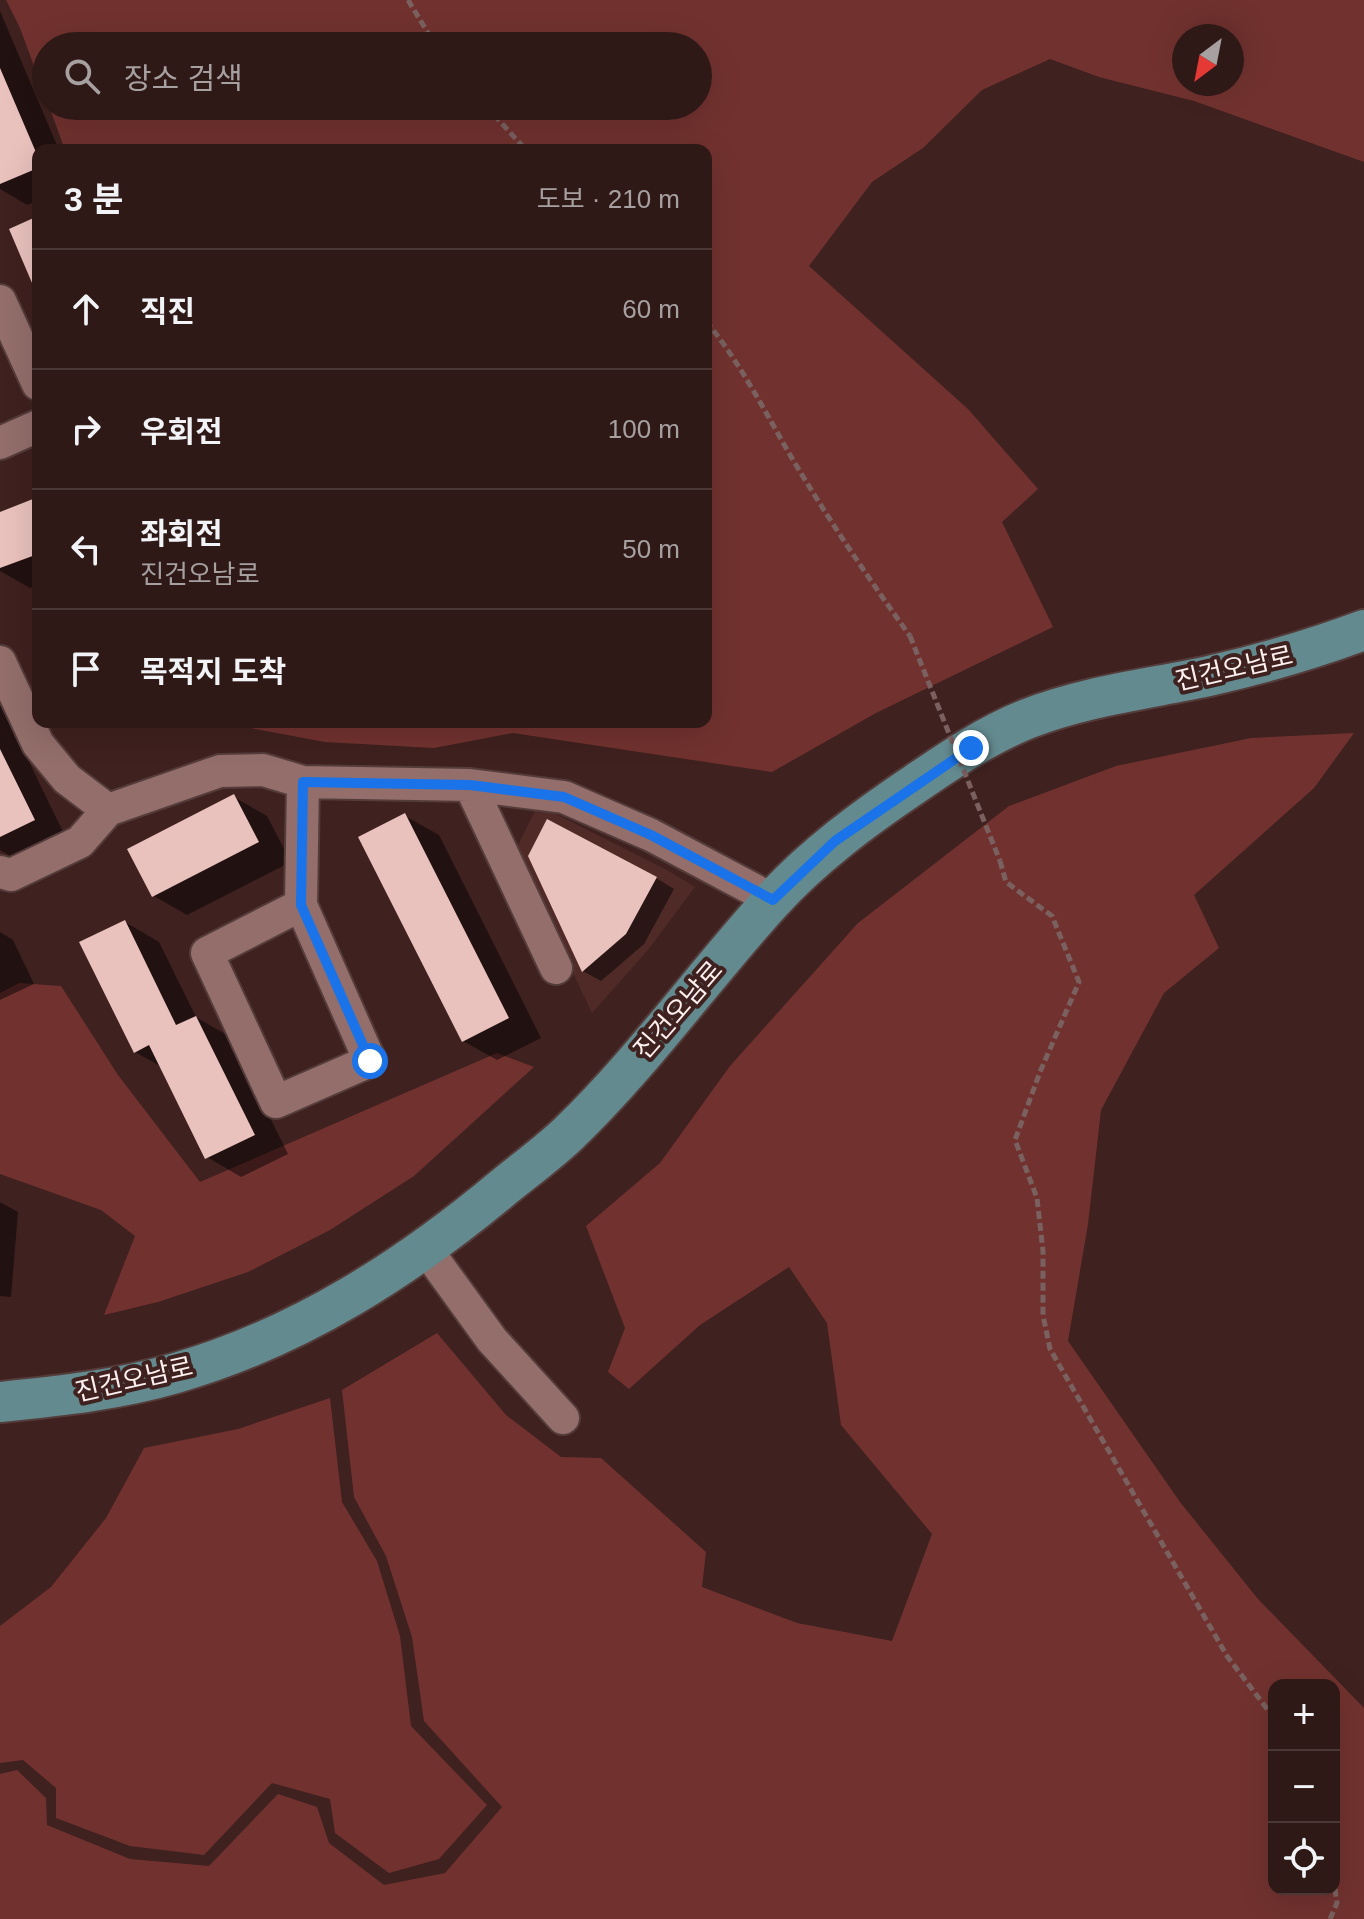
<!DOCTYPE html>
<html lang="ko">
<meta charset="utf-8">
<style>
body{margin:0;font-family:Arial,"Noto Sans KR",sans-serif;background:#372220;color:#f1f3f6}
.controls{position:absolute;right:24px;bottom:24px;display:grid;overflow:hidden;border-radius:16px;box-shadow:0 8px 32px #0002}
.controls button{width:72px;height:72px;display:grid;place-items:center;padding:0;border:0;border-bottom:2px solid #4a3836;background:#2f1917;color:#f1f3f6;font:40px sans-serif}
.compass{position:absolute;left:1172px;top:24px;width:72px;height:72px;border-radius:50%;background:#2f1917;box-shadow:0 8px 32px #0002;rotate:212deg}
.stop{position:absolute;width:24px;height:24px;margin:-18px;border:6px solid #1a73e8;border-radius:50%;background:#fff}
.stop.end{background:#1a73e8;border-color:#fff;box-shadow:0 2px 8px #0008}
.list{margin:0;padding:0;list-style:none}
h2{display:flex;justify-content:space-between;align-items:center;height:104px;margin:0;padding:0 32px;font-size:34px}
h2 small{font-size:26px;font-weight:400;color:#a7a0a1}
.list li{display:grid;grid-template-columns:52px 1fr auto;gap:24px;align-items:center;box-sizing:border-box;height:120px;padding:0 32px;border-top:2px solid #4a3836}
.list b{display:block;font-size:30px;white-space:nowrap}
.list p{margin:0;font-size:26px;white-space:nowrap;color:#a7a0a1}
.list em{font-size:26px;font-style:normal;color:#a7a0a1}
.icon{flex:none;width:44px;height:44px;fill:none;stroke:currentColor;stroke-width:2;stroke-linecap:round;stroke-linejoin:round}
.map{position:relative;flex:none;width:1364px;height:1919px;overflow:hidden}
.search{position:absolute;background:#2f1917;box-shadow:0 8px 32px #0002;left:32px;top:32px;width:680px;height:88px;display:flex;align-items:center;gap:20px;box-sizing:border-box;padding:0 28px;border-radius:44px;color:#a7a0a1;font-size:30px}
.panel{position:absolute;background:#2f1917;box-shadow:0 8px 32px #0002;left:32px;top:144px;width:680px;height:584px;border-radius:16px}
.map>svg:first-child{display:block}
</style>
<div class="map">
<svg width="1364" height="1919" viewBox="0 0 1364 1919">
<rect width="100%" height="100%" fill="#3f211f"/>
<path fill="#4f2a27" d="M 538,805 L 667,870 L 695,887 L 648,950 L 592,1013 L 515,851 Z"/>
<path fill="#71322f" fill-rule="evenodd" d="M 6,0 L 1364,0 L 1364,162 L 1194,101 L 1099,77 L 1050,59 L 982,90 L 923,148 L 872,182 L 809,266 L 968,409 L 1038,489 L 1002,522 L 1053,627 L 876,713 L 772,772 L 513,733 L 434,748 L 325,742 L 218,722 L 706,722 L 706,150 L 65,150 L 49,106 L 698,106 L 698,46 L 46,46 L 46,99 L 20,28 ZM 1232,36 L 1232,84 L 1184,84 L 1184,36 Z
M 1354,733 L 1314,788 L 1194,895 L 1219,948 L 1164,993 L 1101,1110 L 1088,1224 L 1068,1341 L 1180,1502 L 1258,1599 L 1364,1708 L 1364,1919 L 0,1919 L 0,1774 L 17,1770 L 46,1798 L 47,1825 L 130,1859 L 209,1866 L 278,1794 L 317,1807 L 329,1843 L 384,1885 L 445,1873 L 502,1807 L 424,1721 L 412,1637 L 386,1556 L 354,1497 L 342,1390 L 437,1333 L 506,1415 L 561,1457 L 601,1458 L 706,1552 L 702,1587 L 797,1623 L 892,1641 L 932,1534 L 841,1425 L 827,1323 L 789,1267 L 700,1325 L 629,1389 L 608,1372 L 625,1328 L 586,1226 L 660,1163 L 730,1066 L 858,923 L 1009,806 L 1116,766 L 1251,738 ZM 1274,1685 L 1334,1685 L 1334,1889 L 1274,1889 Z
M 19,983 L 61,986 L 118,1075 L 200,1182 L 497,1053 L 534,1067 L 414,1176 L 330,1230 L 248,1272 L 158,1302 L 104,1315 L 135,1236 L 101,1210 L 0,1174 L 0,993 Z
M 330,1398 L 342,1502 L 377,1561 L 400,1636 L 411,1726 L 487,1805 L 439,1859 L 389,1873 L 335,1833 L 330,1799 L 272,1783 L 204,1855 L 130,1846 L 56,1818 L 56,1788 L 23,1760 L 0,1763 L 0,1626 L 51,1587 L 106,1518 L 144,1448 L 238,1429 Z"/>
<path fill="#0007" d="M 0,11 L 59,150 L 38,150 L 38,201 L 27,205 L 0,189 Z
M 38,499 L 38,585 L 30,588 L 0,571 L 0,514 Z
M 0,702 L 67,840 L 21,862 L 0,850 Z
M 234,797 L 267,816 L 291,862 L 187,915 L 154,896 Z
M 405,816 L 439,835 L 541,1038 L 497,1060 L 463,1041 Z
M 656,878 L 674,889 L 644,944 L 601,981 L 583,971 Z
M 125,922 L 159,942 L 196,1017 L 230,1037 L 288,1154 L 241,1177 L 207,1157 L 162,1067 L 135,1052 Z
M 0,932 L 13,940 L 34,984 L 0,1000 Z
M 0,1202 L 18,1212 L 11,1297 L 0,1296 Z"/>
<path fill="#e9c1bd" d="M 0,68 L 38,157 L 38,168 L 0,184 Z
M 38,216 L 38,297 L 9,229 Z
M 38,497 L 38,554 L 0,568 L 0,512 Z
M 0,749 L 35,820 L 0,837 Z
M 234,794 L 259,842 L 152,897 L 127,849 Z
M 405,813 L 509,1018 L 462,1042 L 358,837 Z
M 547,819 L 657,877 L 626,934 L 582,972 L 528,856 Z
M 125,920 L 176,1025 L 196,1016 L 255,1135 L 205,1159 L 149,1045 L 134,1053 L 79,942 Z"/>
<g fill="none" stroke-linecap="round" stroke-linejoin="round">
<defs>
<path id="minor" d="M 0,301 L 38,384
M 0,443 L 38,426
M 0,662 L 38,744 L 67,779 L 108,810
M 470,785 L 556,968
M 0,872 L 11,875 L 80,842 L 108,810 L 220,771 L 263,770 L 303,782 L 470,785 L 564,797 L 651,835 L 773,900
M 301,905 L 207,953 L 276,1102 L 370,1061 L 301,905 L 303,782
M 426,1249 L 492,1340 L 563,1418"/>
<path id="major" d="M 0,1402 C 59,1396 118,1390 176,1373 C 300,1337 407,1268 505,1186 C 526,1169 548,1153 568,1134 C 641,1064 703,977 771,902 C 813,856 863,819 915,784 C 950,760 987,735 1027,719 C 1085,696 1148,689 1209,676 C 1262,664 1313,649 1364,630"/>
</defs>
<use href="#minor" stroke="#543c3b" stroke-width="36"/>
<use href="#major" stroke="#543c3b" stroke-width="44"/>
<path stroke="#7a6160" stroke-width="5" stroke-dasharray="8 4" stroke-linecap="butt" d="M 408,0 L 436,46
M 486,106 L 526,150
M 706,321 C 747,371 773,429 807,483 C 839,535 874,586 910,636
M 1000,861 L 1006,882 L 1052,916 L 1079,982 L 1040,1072 L 1015,1140 L 1037,1198 L 1043,1251 L 1043,1315 L 1050,1349 L 1227,1656 L 1274,1718
M 1330,1919 L 1337,1903 L 1334,1882"/>
<use href="#minor" stroke="#936e6b" stroke-width="32"/>
<use href="#major" stroke="#638a8f" stroke-width="40"/>
<path stroke="#7a6160" stroke-width="5" stroke-dasharray="8 4" stroke-linecap="butt" d="M 910,636 L 1000,861"/>
</g>
<g fill="none" stroke-linecap="round" stroke-linejoin="round">
<path stroke="#1a73e8" stroke-width="10" d="M 370,1061 L 301,905 L 303,782 L 470,785 L 564,797 L 651,835 L 773,900 L 835,841 L 971,748"/>
</g>
<g text-anchor="middle" stroke-width="8" stroke-linejoin="round" paint-order="stroke">
<g font-size="26" fill="#fdf0ef" stroke="#3f211f">
<text transform="translate(1234 668) rotate(-13)" y="9">진건오남로</text>
<text transform="translate(678 1010) rotate(-49)" y="9">진건오남로</text>
<text transform="translate(134 1379) rotate(-13)" y="9">진건오남로</text>
</g>
</g>
</svg>
<div class="controls">
<button>+</button>
<button>−</button>
<button><svg class="icon" aria-label="locate" viewBox="0 0 24 24"><circle cx="12" cy="12" r="6"/><path d="M12 2v4M12 18v4M2 12h4M18 12h4"/></svg></button>
</div>
<svg class="compass" viewBox="-18 -18 36 36"><path d="M0-13l5 13h-10z" fill="#e53935"/><path d="M0 13l5-13h-10z" fill="#a7a0a1"/></svg>
<div class="stop" style="left:370px;top:1061px"></div>
<div class="stop end" style="left:971px;top:748px"></div>
<div class="search"><svg class="icon" aria-label="search" viewBox="0 0 24 24"><circle cx="10" cy="10" r="6"/><path d="M15 15l6 6"/></svg>장소 검색</div>
<section class="panel">
<h2>3 분<small>도보 · 210 m</small></h2>
<ul class="list">
<li><svg class="icon" aria-label="ahead" viewBox="0 0 24 24"><path d="M12 20V5M6 11l6-6 6 6"/></svg><div><b>직진</b></div><em>60 m</em></li>
<li><svg class="icon" aria-label="right" viewBox="0 0 24 24"><path d="M7 20v-9h11M14 6l5 5-5 5"/></svg><div><b>우회전</b></div><em>100 m</em></li>
<li><svg class="icon" aria-label="left" viewBox="0 0 24 24"><path d="M17 20v-9H6M10 6l-5 5 5 5"/></svg><div><b>좌회전</b><p>진건오남로</p></div><em>50 m</em></li>
<li><svg class="icon" aria-label="arrive" viewBox="0 0 24 24"><path d="M6 21V4h12l-3 4 3 4H6"/></svg><div><b>목적지 도착</b></div></li>
</ul>
</section>
</div>
